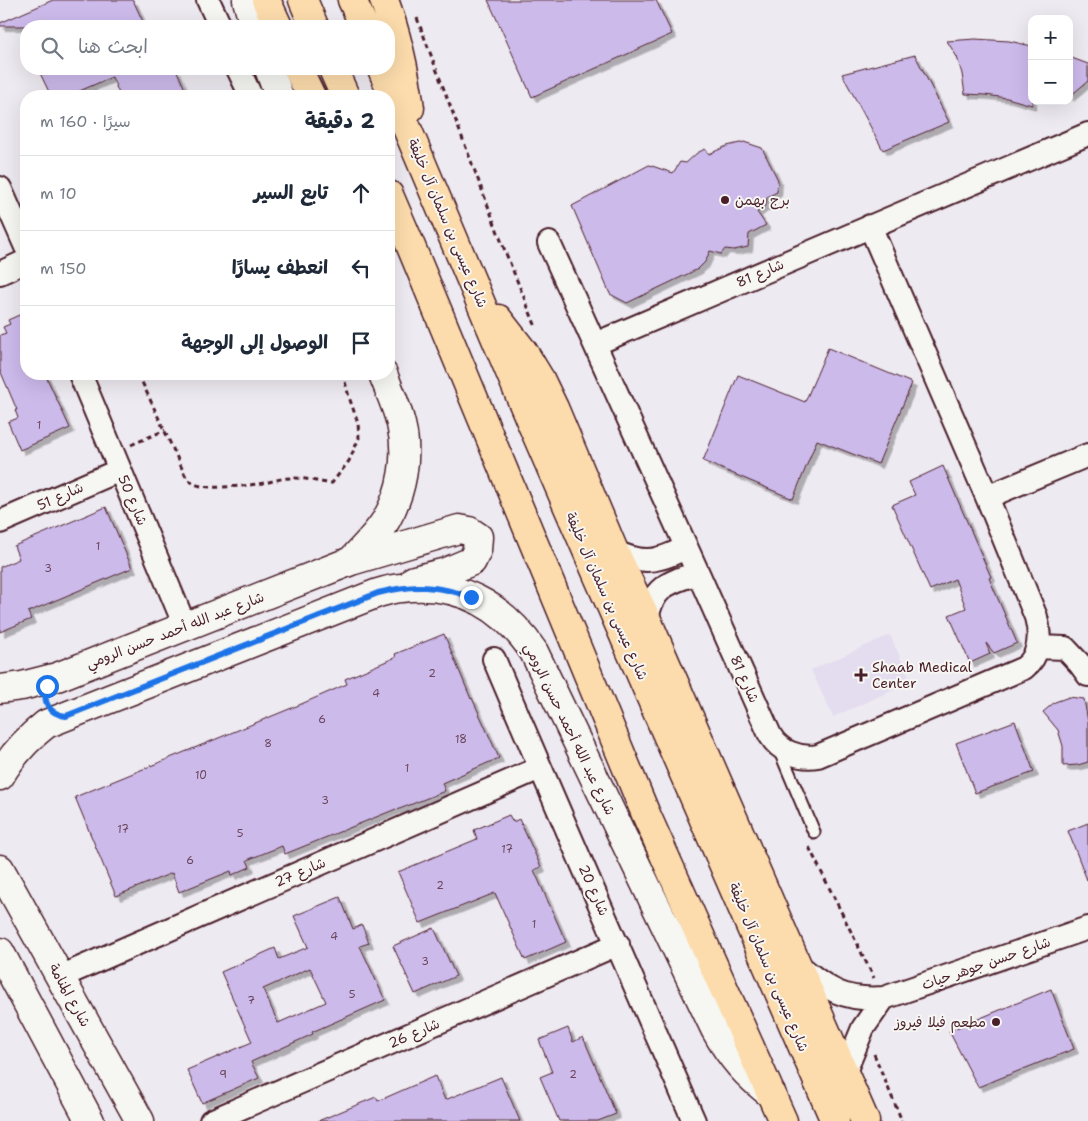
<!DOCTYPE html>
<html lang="ar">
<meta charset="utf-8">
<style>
body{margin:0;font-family:"Shantell Sans","Playpen Sans Arabic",sans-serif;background:#f6f6f7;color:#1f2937;direction:rtl}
.controls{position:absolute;right:15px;top:15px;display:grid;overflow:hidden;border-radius:10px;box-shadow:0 5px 20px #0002}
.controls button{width:45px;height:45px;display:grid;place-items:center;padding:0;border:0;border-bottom:1px solid #e0e1e3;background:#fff;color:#1f2937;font:25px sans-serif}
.stop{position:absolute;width:15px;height:15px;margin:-11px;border:4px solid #1a73e8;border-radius:50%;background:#fff}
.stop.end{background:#1a73e8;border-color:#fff;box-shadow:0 1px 5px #0008}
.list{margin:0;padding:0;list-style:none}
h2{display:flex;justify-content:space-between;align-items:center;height:65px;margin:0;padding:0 20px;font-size:21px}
h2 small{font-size:16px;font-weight:400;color:#747a83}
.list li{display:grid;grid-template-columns:32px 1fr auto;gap:15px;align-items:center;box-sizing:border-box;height:75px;padding:0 20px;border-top:1px solid #e0e1e3}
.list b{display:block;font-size:19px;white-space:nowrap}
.list em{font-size:16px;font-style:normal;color:#747a83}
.icon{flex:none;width:28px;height:28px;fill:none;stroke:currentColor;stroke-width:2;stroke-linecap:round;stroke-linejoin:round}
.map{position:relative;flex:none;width:1088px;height:1121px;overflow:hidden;direction:ltr}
.search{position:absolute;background:#fff;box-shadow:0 5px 20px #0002;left:20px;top:20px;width:375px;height:55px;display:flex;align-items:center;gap:12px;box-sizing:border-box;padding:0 18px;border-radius:20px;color:#747a83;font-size:19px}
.panel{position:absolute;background:#fff;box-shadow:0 5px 20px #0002;left:20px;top:90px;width:375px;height:290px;border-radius:20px;direction:rtl}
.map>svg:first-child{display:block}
</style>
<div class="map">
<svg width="1088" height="1121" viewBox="0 0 1088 1121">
<defs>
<filter id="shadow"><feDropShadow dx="4.5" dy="4.5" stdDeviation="0" flood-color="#0004"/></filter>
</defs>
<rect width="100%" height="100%" fill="#eeeaf1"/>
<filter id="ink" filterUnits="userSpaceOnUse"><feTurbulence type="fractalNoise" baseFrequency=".02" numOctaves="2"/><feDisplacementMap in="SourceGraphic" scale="10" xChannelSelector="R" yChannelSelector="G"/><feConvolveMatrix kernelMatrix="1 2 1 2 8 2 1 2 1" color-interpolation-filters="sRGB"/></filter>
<g filter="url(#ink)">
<path fill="#e4dcef" d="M 890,635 L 911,682 L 833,717 L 811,670 Z"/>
<path fill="#ccbaeb" stroke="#4a1f2b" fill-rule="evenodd" filter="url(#shadow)" d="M 53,0 L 133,0 L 145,26 L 0,26 L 0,23 Z
M 488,0 L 656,0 L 672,34 L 532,97 Z
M 975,39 L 1009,41 L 1032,46 L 1032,105 L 1007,98 L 985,95 L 965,94 L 962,74 L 957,57 L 947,41 Z
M 915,55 L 949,122 L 883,150 L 842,74 Z
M 1069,57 L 1088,64 L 1088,81 L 1069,97 Z
M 38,69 L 176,69 L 188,96 L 120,96 L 112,77 L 68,96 L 51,96 Z
M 744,142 L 762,148 L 778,180 L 777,192 L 767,197 L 766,205 L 757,212 L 766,225 L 749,234 L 748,247 L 734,250 L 725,249 L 721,254 L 710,251 L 705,262 L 698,269 L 627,303 L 610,294 L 572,206 L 649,165 L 673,173 L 680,162 L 686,163 L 697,153 L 705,149 L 709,154 L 727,146 Z
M 26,312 L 26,374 L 45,374 L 70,428 L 20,450 L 8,422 L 18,418 L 15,410 L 17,410 L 0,370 L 0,335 L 6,333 L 3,327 L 10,324 L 8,320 Z
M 828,348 L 912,383 L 878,464 L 817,440 L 793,499 L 703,461 L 738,375 L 805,402 Z
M 943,466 L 991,577 L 989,578 L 1017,643 L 994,653 L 986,643 L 990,654 L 970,663 L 949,615 L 966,608 L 955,579 L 930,590 L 892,505 L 915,495 L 909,482 Z
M 106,507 L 132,568 L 28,612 L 31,619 L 0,632 L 0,567 L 19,559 L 14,546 Z
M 444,634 L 471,699 L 472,698 L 499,758 L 442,783 L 445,791 L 397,810 L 396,809 L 285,854 L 282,846 L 247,860 L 250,867 L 232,875 L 231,871 L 179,892 L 172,873 L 116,896 L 75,797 L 299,705 L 347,684 L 345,679 L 396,657 L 395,654 Z
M 1069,697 L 1084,699 L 1088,722 L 1088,762 L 1078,765 L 1063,766 L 1063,746 L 1058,730 L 1043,712 L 1055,702 Z
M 1015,721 L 1034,772 L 975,793 L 956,743 Z
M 509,815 L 513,822 L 519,819 L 541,867 L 534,870 L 566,942 L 525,960 L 495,893 L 420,923 L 398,872 L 477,839 L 474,830 Z
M 1088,823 L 1088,880 L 1087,880 L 1068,831 Z
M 340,897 L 353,929 L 362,925 L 369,943 L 360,946 L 385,1000 L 312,1032 L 313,1034 L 251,1062 L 259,1078 L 202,1103 L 187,1070 L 252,1042 L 221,972 L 275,948 L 279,959 L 308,947 L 294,916 ZM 310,968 L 326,1002 L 278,1023 L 263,989 Z
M 434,928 L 456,976 L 415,994 L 393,946 Z
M 1051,989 L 1074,1049 L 978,1087 L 949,1031 Z
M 568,1028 L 573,1042 L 583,1037 L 616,1114 L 598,1121 L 559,1121 L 540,1077 L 552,1072 L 539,1040 Z
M 435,1076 L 445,1100 L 501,1077 L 520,1121 L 318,1121 L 376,1097 L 378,1101 Z"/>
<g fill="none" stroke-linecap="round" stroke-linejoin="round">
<defs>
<path id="service" d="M 779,749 L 814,832"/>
<path id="minor" d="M 208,0 L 220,26
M 238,69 L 251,96
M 0,188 L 26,247
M 549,243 L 698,573 L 770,735 C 780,752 799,759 818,756 L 1024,668 C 1040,656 1041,636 1036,617 L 987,497 L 870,226
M 0,273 L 26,261
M 595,344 L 1088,134
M 80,374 L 185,626
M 987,497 L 1088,455
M 0,522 L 120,470
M 614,551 C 628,558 645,563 660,558 C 669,556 678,551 686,548
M 647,620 C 652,586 670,582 698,573
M 1038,647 L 1065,648 L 1080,664 L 1088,675
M 494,659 C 559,813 627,967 694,1121
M 797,964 C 828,989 841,1001 884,998 L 1088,928
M 60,977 L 540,768
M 844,1074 L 863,1028 L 884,998
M 211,1121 L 618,944"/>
<path id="tertiary" d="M 247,0 L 254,26
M 269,69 L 279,96
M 351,561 L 459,529 L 469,531 L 478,537 L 477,550 L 472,561 L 446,572 L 414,580
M 0,689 L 22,686 L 57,677 L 351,561 C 363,548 376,536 386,520 C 402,493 409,456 401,424 C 397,407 389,390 383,374
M 0,776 C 12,755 27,739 46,724 L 378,593 C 386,591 394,588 401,588 C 458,581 503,605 534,652 L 715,1029 C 731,1058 746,1075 772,1095
M 0,869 L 140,1121
M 0,952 L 90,1121"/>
<path id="motorway" d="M 266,0 L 278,26
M 303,0 L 314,26
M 352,0 L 364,26
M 384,0 C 397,35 405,71 410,108
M 298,69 L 311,96
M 333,69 L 345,96
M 382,69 L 531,422 L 835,1121
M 389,195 L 407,237 L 645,812 L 783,1121
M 498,319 L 523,351 L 540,379 L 554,408 L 614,551 L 647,620 L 865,1121"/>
</defs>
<use href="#service" stroke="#4a1f2b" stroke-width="15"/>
<use href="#minor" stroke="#4a1f2b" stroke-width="26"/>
<use href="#tertiary" stroke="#4a1f2b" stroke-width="31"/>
<use href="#motorway" stroke="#4a1f2b" stroke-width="31"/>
<path stroke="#4a1f2b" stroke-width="3" stroke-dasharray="5 4" stroke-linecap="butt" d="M 417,18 L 505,251 L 536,327
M 140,374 L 141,380 L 186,477 C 189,480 192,483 195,484 C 206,490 244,486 257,484 C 270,483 281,477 294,478 C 307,478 320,483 332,483 L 349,461 L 359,438 L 358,423 L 349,397 L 343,374
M 131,445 L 165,430
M 809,847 L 874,978
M 874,1054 L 902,1121"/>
<use href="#service" stroke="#f6f6f2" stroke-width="11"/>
<use href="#minor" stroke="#f6f6f2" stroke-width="22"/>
<use href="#tertiary" stroke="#f6f6f2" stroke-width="28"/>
<use href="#motorway" stroke="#fcdcac" stroke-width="28"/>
</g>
</g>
<g fill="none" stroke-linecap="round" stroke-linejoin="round" filter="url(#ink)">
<path stroke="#1a73e8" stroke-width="6" d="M 47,686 C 42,702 49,714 66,716 L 378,593 C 414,584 437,585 471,597"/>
</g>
<g fill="#4a1f2b" stroke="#f6f6f2" stroke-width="2">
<circle cx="725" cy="200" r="5"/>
<path d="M858.5 667.5h5v5h5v5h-5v5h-5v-5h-5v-5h5z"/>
<circle cx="996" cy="1022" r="5"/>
</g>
<g text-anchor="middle" stroke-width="4" stroke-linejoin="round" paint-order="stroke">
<g font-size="11" fill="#6a465b">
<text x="39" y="429">1</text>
<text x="98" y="550">1</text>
<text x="48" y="572">3</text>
<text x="432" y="677">2</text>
<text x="376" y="697">4</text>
<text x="322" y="723">6</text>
<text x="461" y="743">18</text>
<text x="268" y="747">8</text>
<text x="407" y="772">1</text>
<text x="201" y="779">10</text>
<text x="325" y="804">3</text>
<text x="123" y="833">17</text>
<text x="240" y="837">5</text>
<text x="507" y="853">17</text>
<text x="190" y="864">6</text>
<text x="440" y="889">2</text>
<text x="534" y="928">1</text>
<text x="334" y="940">4</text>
<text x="425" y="965">3</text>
<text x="352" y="998">5</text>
<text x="251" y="1004">7</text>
<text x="223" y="1078">9</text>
<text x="573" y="1078">2</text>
</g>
<g font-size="14" fill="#4a1f2b" stroke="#f6f6f2" text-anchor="start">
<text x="735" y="205">برج بهمن</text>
<text x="872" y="672">Shaab Medical<tspan x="872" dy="16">Center</tspan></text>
<text x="986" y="1027" text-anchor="end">مطعم فيلا فيروز</text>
</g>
<g font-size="14" fill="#4a1f2b" stroke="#f6f6f2">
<text transform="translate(448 223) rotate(67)" y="5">شارع عيسى بن سلمان آل خليفة</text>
<text transform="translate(760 273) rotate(-23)" y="5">شارع 81</text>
<text transform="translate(60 496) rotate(-24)" y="5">شارع 51</text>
<text transform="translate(133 500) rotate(67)" y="5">شارع 50</text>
<text transform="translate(607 596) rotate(66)" y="5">شارع عيسى بن سلمان آل خليفة</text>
<text transform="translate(175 630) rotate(-21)" y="5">شارع عبد الله أحمد حسن الرومي</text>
<text transform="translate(745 679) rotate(66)" y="5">شارع 81</text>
<text transform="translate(570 729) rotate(64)" y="5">شارع عبد الله أحمد حسن الرومي</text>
<text transform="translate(300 872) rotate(-23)" y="5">شارع 27</text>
<text transform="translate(594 890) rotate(66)" y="5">شارع 20</text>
<text transform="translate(986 963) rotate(-19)" y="5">شارع حسن جوهر حيات</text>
<text transform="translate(769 967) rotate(67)" y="5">شارع عيسى بن سلمان آل خليفة</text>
<text transform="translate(70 995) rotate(61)" y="5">شارع المنامة</text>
<text transform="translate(414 1033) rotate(-23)" y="5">شارع 26</text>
</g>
</g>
</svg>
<div class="controls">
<button>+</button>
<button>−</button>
</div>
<div class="stop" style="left:47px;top:686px"></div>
<div class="stop end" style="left:471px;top:597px"></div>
<div class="search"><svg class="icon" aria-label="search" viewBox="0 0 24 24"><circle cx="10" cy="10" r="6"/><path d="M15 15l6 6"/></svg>ابحث هنا</div>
<section class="panel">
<h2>2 دقيقة<small>سيرًا · 160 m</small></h2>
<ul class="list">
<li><svg class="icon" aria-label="ahead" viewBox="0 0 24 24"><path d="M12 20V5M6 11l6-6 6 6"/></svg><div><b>تابع السير</b></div><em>10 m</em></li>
<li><svg class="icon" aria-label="left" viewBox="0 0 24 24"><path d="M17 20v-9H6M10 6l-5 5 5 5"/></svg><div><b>انعطف يسارًا</b></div><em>150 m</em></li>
<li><svg class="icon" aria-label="arrive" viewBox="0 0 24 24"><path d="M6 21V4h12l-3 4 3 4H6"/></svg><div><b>الوصول إلى الوجهة</b></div></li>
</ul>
</section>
</div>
